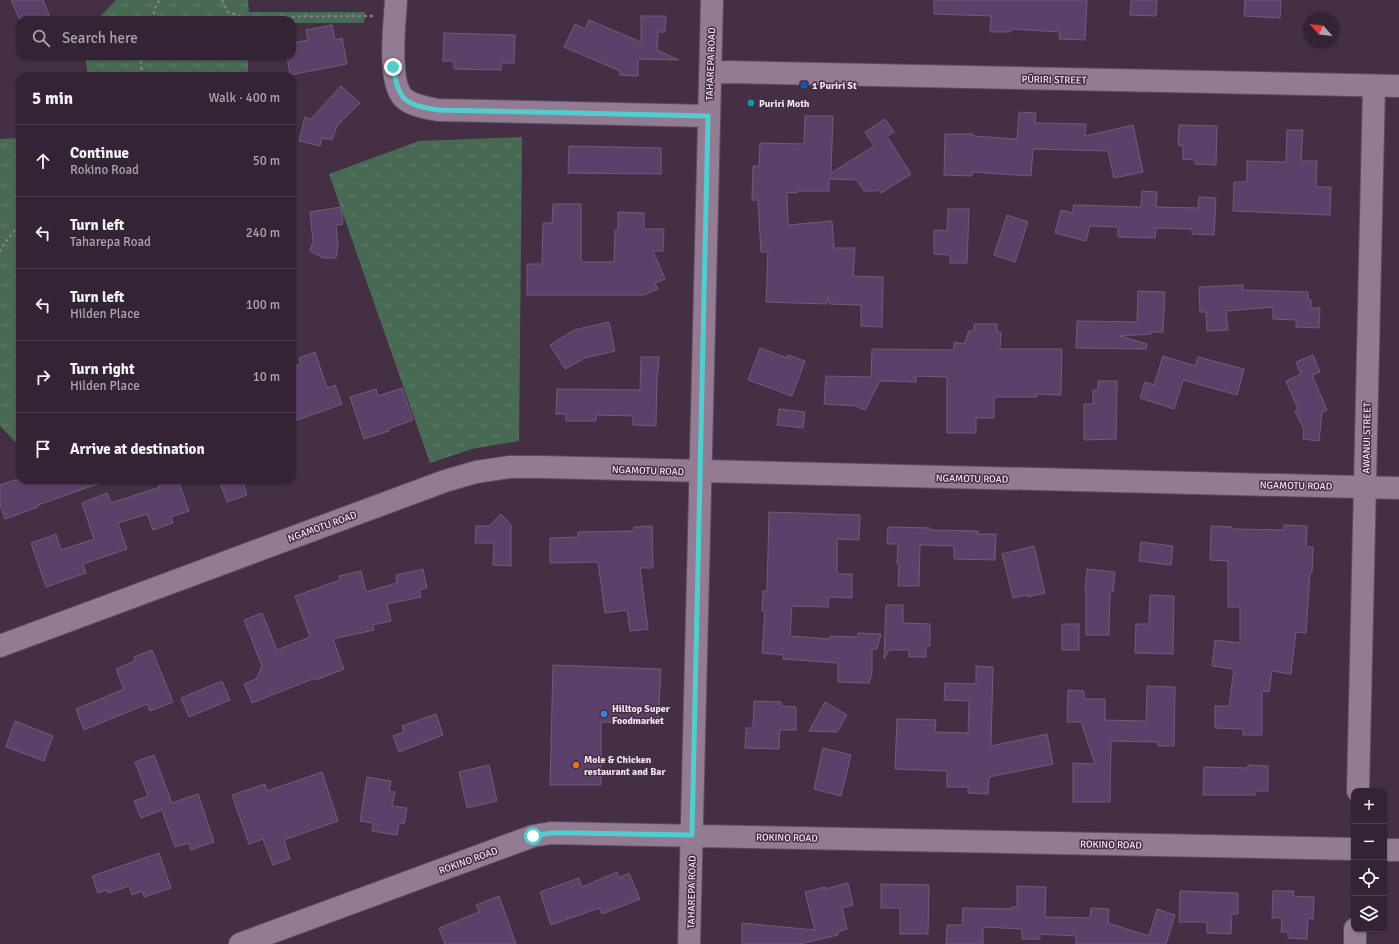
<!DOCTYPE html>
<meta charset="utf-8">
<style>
body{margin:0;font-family:Signika,sans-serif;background:#3e2f40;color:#f1f3f6}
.controls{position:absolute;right:12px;bottom:12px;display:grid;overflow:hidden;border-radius:8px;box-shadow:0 1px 3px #0004}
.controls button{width:36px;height:36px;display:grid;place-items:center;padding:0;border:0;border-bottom:1px solid #4e404f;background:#332334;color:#f1f3f6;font:20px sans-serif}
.compass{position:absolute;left:1303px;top:12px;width:36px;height:36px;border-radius:50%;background:#332334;box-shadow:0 1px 3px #0004;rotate:297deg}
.stop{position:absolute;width:12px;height:12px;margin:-9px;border:3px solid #52cdce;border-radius:50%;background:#fff}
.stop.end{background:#52cdce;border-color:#fff;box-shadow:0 1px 4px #0008}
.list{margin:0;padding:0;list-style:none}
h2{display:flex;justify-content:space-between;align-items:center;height:52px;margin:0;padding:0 16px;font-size:17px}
h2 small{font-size:13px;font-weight:400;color:#a9a4ac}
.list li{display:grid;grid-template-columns:26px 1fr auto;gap:12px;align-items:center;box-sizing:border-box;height:72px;padding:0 16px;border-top:1px solid #4e404f}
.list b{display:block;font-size:15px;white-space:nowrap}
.list p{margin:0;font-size:13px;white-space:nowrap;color:#a9a4ac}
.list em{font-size:13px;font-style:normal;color:#a9a4ac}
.icon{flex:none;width:22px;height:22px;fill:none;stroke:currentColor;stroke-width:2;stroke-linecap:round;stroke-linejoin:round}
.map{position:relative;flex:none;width:1399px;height:944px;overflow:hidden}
.search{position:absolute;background:#332334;box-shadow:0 1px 3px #0004;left:16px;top:16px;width:280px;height:44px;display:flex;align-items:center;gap:10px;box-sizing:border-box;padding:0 14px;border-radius:12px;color:#a9a4ac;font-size:15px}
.panel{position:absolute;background:#332334;box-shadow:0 1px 3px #0004;left:16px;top:72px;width:280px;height:412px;border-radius:12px}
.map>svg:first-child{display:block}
</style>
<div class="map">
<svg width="1399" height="944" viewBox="0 0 1399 944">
<defs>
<pattern id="park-tufts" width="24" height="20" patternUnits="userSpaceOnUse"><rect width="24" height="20" fill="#486953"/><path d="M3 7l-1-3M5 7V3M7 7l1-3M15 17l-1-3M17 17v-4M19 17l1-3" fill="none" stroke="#637e6c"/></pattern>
</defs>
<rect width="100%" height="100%" fill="#442f45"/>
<path fill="url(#park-tufts)" d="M 116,0 L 248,0 L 249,12 L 365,12 L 364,23 L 292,23 L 292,20 L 97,20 Z
M 85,56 L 248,56 L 248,76 L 88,76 Z
M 522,137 L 519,441 L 472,449 L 430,463 L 329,174 L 419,141 Z
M 20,138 L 20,446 L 19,446 L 0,426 L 0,139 Z"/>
<path fill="#5b4169" stroke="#6e5d77" d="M 11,0 L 43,0 L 51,20 L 20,20 Z
M 934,0 L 1087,0 L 1085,40 L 1059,39 L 1060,32 L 1011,29 L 1010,32 L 990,32 L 991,16 L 934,14 Z
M 1131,0 L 1157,0 L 1156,16 L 1130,15 Z
M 1245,0 L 1281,0 L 1280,18 L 1244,16 Z
M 641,16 L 666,16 L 665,32 L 658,32 L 657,50 L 679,60 L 638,59 L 638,76 L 620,75 L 620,71 L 564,47 L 575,24 L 585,29 L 589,20 L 641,42 Z
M 332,25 L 335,40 L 342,38 L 347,64 L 290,75 L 287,56 L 292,56 L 292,43 L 308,40 L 306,30 Z
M 444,33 L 515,35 L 514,63 L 501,63 L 501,70 L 454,69 L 454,61 L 443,61 Z
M 341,86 L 360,103 L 337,126 L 332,140 L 322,138 L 320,146 L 299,141 L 305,117 L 311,119 Z
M 1019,112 L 1036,113 L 1035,123 L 1086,124 L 1085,136 L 1133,125 L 1143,172 L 1114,178 L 1108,151 L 1033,149 L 1031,176 L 972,172 L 972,176 L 944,175 L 945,134 L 973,134 L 973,136 L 1017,139 Z
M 805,116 L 833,116 L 831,173 L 874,146 L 865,132 L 885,119 L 894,132 L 887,136 L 911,174 L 881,193 L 878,189 L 875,191 L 864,191 L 857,180 L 829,179 L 829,191 L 797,191 L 797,193 L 787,192 L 788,225 L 832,221 L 834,248 L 855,248 L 853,276 L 883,277 L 882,327 L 861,326 L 861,305 L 829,304 L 829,295 L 826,304 L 766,302 L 768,252 L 761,252 L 758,200 L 752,200 L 753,166 L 759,166 L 760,143 L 804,144 Z
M 1179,125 L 1217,126 L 1216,165 L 1195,164 L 1195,160 L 1183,159 L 1183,146 L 1178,145 Z
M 1287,130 L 1303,130 L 1301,161 L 1317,161 L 1316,187 L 1331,187 L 1330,215 L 1233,211 L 1234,182 L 1247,182 L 1247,161 L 1286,162 Z
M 569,146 L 661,148 L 661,174 L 568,173 Z
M 1142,191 L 1157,192 L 1156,207 L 1198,208 L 1199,197 L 1216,198 L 1214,235 L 1192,234 L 1192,229 L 1156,228 L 1155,238 L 1118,237 L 1118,227 L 1090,226 L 1086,241 L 1055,233 L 1061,210 L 1072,213 L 1074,205 L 1141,207 Z
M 553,204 L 581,204 L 581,262 L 614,262 L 615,230 L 618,230 L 618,212 L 644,213 L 644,229 L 664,229 L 663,251 L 653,251 L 665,279 L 655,283 L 658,289 L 644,295 L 527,295 L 527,264 L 542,264 L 543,223 L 552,223 Z
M 341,207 L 343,224 L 336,225 L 338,245 L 336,258 L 323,258 L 310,251 L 313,241 L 310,212 Z
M 948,209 L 969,209 L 967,263 L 950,263 L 950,255 L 934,254 L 934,230 L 947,231 Z
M 1007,215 L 1028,222 L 1015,262 L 994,255 Z
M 1243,285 L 1243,290 L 1308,292 L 1308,300 L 1311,300 L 1311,308 L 1320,308 L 1319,328 L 1296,327 L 1296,320 L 1273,319 L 1273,307 L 1226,311 L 1228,330 L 1207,331 L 1206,312 L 1200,312 L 1199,287 Z
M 1138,291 L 1165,292 L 1163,332 L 1151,332 L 1151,334 L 1120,336 L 1147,344 L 1146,349 L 1076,348 L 1077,321 L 1137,322 Z
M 609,322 L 615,351 L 585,358 L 565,369 L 550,345 L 574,330 Z
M 974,324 L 997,324 L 997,332 L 1001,332 L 1000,349 L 1062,349 L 1061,395 L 1037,394 L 1037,397 L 994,397 L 994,418 L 976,418 L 976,433 L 947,433 L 947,377 L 916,376 L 916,382 L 880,381 L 865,410 L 855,406 L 824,404 L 826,376 L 871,377 L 872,349 L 954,350 L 954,342 L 964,344 L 969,331 L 974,331 Z
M 760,348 L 787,358 L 788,355 L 805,361 L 792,396 L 748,380 Z
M 315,352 L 327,388 L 335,385 L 342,404 L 292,422 L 292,367 L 301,364 L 299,358 Z
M 1313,355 L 1320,372 L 1312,375 L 1327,410 L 1322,412 L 1319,441 L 1303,439 L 1304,430 L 1295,411 L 1298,409 L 1286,381 L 1301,374 L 1296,362 Z
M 1163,356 L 1195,366 L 1198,357 L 1244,369 L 1237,395 L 1183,380 L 1174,409 L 1140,398 L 1145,382 L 1154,385 Z
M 641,357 L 659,357 L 658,374 L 657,374 L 656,426 L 633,425 L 633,416 L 596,415 L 596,421 L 566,421 L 566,414 L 556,414 L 557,389 L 640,390 Z
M 1098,381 L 1117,381 L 1116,439 L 1084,440 L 1084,404 L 1093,404 L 1093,390 L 1098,390 Z
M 402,388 L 413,420 L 388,429 L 389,431 L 364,439 L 350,397 L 376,389 L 378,396 Z
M 779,409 L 805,412 L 803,428 L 777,425 Z
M 15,480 L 103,480 L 103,482 L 38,505 L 38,507 L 5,519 L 0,505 L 0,485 Z
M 158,480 L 178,480 L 189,511 L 171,517 L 173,523 L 153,530 L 147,514 L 118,523 L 127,549 L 83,564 L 86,573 L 46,587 L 31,543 L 56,534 L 61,550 L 94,539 L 82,503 L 107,493 L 111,503 L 160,487 Z
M 219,480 L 242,480 L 247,495 L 227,502 Z
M 769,512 L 860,515 L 859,540 L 837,539 L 837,574 L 852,574 L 852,598 L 829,597 L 828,607 L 792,606 L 790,636 L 830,639 L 830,636 L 858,637 L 858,633 L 881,634 L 877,649 L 872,649 L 872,672 L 869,683 L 838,682 L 838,663 L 783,659 L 784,655 L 762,653 L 765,611 L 762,611 L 763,591 L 767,591 Z
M 501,514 L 511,525 L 511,566 L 493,565 L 494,543 L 475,543 L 476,526 L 489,526 Z
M 1284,525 L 1307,526 L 1306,547 L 1313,547 L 1312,572 L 1310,572 L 1306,633 L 1296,632 L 1291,674 L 1272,671 L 1269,692 L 1262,691 L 1262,735 L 1243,735 L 1243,729 L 1215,728 L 1215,706 L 1229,706 L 1234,669 L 1212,666 L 1215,640 L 1240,643 L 1240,607 L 1228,607 L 1228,561 L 1210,560 L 1211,526 L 1232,527 L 1232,529 L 1284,530 Z
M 652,526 L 653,568 L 640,568 L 648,629 L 630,631 L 627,610 L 605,613 L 598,562 L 550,563 L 550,538 L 578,537 L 578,532 L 634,531 L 634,527 Z
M 888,527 L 930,528 L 930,530 L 978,531 L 978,534 L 996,534 L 995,560 L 954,559 L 954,546 L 920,545 L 919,586 L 898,586 L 899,564 L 897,564 L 898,544 L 887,544 Z
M 1141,542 L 1173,546 L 1171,565 L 1139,561 Z
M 1034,546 L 1045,593 L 1028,597 L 1028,595 L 1013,598 L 1002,554 Z
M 423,569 L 427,588 L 419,590 L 421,597 L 387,604 L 391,621 L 373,625 L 374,630 L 333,639 L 344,669 L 316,680 L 315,678 L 252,703 L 244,684 L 256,679 L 262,666 L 244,620 L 262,613 L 277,650 L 310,637 L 295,596 L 340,580 L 339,576 L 361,571 L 366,592 L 397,583 L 396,575 Z
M 1087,569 L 1115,572 L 1113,592 L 1110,592 L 1109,635 L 1086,635 L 1086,590 L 1085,590 Z
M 1150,595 L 1174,596 L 1173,654 L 1135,653 L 1136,624 L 1149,624 Z
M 886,605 L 903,605 L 903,623 L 930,624 L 930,646 L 926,646 L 926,657 L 909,657 L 909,650 L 889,650 L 884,659 Z
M 1062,624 L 1079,624 L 1079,650 L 1062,650 Z
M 152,650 L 173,702 L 150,711 L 147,704 L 84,730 L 76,709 L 124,689 L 116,669 L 135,661 L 134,657 Z
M 553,665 L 661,669 L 658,724 L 601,722 L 601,785 L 550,785 Z
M 976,666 L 993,667 L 991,746 L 1047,734 L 1053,764 L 989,777 L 988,794 L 968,793 L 968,787 L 947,787 L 947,771 L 895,769 L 897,719 L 936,720 L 935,732 L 968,733 L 969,701 L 944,700 L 945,683 L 976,684 Z
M 222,681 L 230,700 L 189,717 L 181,698 Z
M 1147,686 L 1175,687 L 1174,746 L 1158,746 L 1158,742 L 1111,741 L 1110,802 L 1073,802 L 1073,763 L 1095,764 L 1081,722 L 1067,722 L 1068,690 L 1084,691 L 1084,699 L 1105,699 L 1105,720 L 1146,721 Z
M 754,701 L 781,702 L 781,706 L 796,707 L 796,730 L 780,730 L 779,749 L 745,748 L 746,728 L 753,728 Z
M 825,702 L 847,715 L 837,732 L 809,731 Z
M 436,714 L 443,735 L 399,752 L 393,736 L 404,732 L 402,726 Z
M 15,721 L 53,736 L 44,761 L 6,747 Z
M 823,748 L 851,755 L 841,796 L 814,789 Z
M 154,755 L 172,803 L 198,794 L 214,842 L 191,850 L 189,843 L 175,847 L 162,810 L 141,818 L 134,801 L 148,796 L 135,762 Z
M 489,765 L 497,801 L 467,808 L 459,772 Z
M 1248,765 L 1268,766 L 1268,791 L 1255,791 L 1255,795 L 1203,795 L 1204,767 L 1248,768 Z
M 322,772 L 338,821 L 284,840 L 290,859 L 273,865 L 263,839 L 249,844 L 232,795 L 265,784 L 267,791 Z
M 367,777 L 391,781 L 389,791 L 395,792 L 392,806 L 407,808 L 404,824 L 399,823 L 397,835 L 372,831 L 373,823 L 360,821 Z
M 159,853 L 171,888 L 144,897 L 142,891 L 132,895 L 129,886 L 108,893 L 107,890 L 98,893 L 92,876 Z
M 617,872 L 619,878 L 629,873 L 640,899 L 602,914 L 599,908 L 551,925 L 540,892 L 579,878 L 582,887 Z
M 848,883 L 853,905 L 842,908 L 847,929 L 837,932 L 838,932 L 838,935 L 800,944 L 742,944 L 742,923 L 815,930 L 805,892 L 825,887 L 825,889 Z
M 881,884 L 929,885 L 928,934 L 900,934 L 900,908 L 881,908 Z
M 1017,886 L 1046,887 L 1045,917 L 1090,918 L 1091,908 L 1109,909 L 1108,923 L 1149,936 L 1157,909 L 1175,915 L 1166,944 L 1076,944 L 1076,936 L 1040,934 L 1040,939 L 1022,939 L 1022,929 L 983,927 L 983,944 L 946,944 L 947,925 L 962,925 L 963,908 L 1012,909 L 1012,907 L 1017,907 Z
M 1180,891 L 1238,893 L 1238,914 L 1232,914 L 1231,934 L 1207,933 L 1207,922 L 1179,922 Z
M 1273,891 L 1294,891 L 1293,896 L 1314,897 L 1313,919 L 1308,918 L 1307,939 L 1288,938 L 1288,932 L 1281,932 L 1282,918 L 1272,918 Z
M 499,896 L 516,944 L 445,944 L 439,928 L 479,912 L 476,905 Z"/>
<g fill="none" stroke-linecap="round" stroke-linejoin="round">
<defs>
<path id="minor" d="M 396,0 C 395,22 386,86 406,100 C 415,106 427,108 438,110 L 708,116
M 710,73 L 729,72 L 1399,86
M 0,646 L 445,481 L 476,472 L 510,467 L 542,467 L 1399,488
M 1358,791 L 1374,86
M 1384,850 L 1399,850
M 240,944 L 533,836 L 551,833 L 1354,849
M 689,944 L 712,0
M 1355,944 L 1355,929"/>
</defs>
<use href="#minor" stroke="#5e4c5e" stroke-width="24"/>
<path stroke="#89778a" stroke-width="2.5" stroke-dasharray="3 3" stroke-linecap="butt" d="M 222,0 L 228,12 L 244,17 L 375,16
M 152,20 L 156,5 L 160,0
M 142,76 L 141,61 L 143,56
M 0,252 L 3,245 L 20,224"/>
<use href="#minor" stroke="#937b93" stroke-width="22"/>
</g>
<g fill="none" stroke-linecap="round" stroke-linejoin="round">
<path stroke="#52cdce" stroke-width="5" d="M 393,67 C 399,101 404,104 438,110 L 708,116 L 692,835 L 573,833 L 551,833 L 533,836"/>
</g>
<rect fill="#1a4fb4" stroke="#442f45" stroke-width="1.5" x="800" y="81" width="8" height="8" rx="2"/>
<circle fill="#0f9aa8" stroke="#442f45" stroke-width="1.5" cx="751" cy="103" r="4"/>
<circle fill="#3f7fe0" stroke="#442f45" stroke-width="1.5" cx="604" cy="714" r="4"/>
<circle fill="#e8710a" stroke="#442f45" stroke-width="1.5" cx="576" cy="765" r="4"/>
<g text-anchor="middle" stroke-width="3" stroke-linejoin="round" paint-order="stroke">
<g font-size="10" fill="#f2e4f1" stroke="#442f45">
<text transform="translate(710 64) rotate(-88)" y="4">TAHAREPA ROAD</text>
<text transform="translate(1054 79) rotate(1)" y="4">PŪRIRI STREET</text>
<text transform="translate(1366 438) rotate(-89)" y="4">AWANUI STREET</text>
<text transform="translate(648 470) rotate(2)" y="4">NGAMOTU ROAD</text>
<text transform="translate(972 478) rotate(1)" y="4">NGAMOTU ROAD</text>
<text transform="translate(1296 485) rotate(1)" y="4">NGAMOTU ROAD</text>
<text transform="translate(322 526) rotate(-20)" y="4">NGAMOTU ROAD</text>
<text transform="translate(787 837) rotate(1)" y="4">ROKINO ROAD</text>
<text transform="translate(1111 844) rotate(1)" y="4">ROKINO ROAD</text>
<text transform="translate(468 860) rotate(-20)" y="4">ROKINO ROAD</text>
<text transform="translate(691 892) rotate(-89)" y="4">TAHAREPA ROAD</text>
</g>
<g font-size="10" font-weight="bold" fill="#f2e4f1" stroke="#442f45" text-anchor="start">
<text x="812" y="89">1 Puriri St</text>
<text x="759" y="107">Puriri Moth</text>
<text x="612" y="712">Hilltop Super<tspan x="612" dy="12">Foodmarket</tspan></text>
<text x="584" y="763">Mole &amp; Chicken<tspan x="584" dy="12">restaurant and Bar</tspan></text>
</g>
</g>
</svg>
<div class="controls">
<button>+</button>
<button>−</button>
<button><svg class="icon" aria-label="locate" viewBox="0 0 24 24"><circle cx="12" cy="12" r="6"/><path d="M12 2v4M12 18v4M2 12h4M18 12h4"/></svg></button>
<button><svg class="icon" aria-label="layers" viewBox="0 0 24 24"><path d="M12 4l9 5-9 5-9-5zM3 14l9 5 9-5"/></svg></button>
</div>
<svg class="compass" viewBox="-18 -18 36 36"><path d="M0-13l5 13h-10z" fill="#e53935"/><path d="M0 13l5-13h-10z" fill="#a9a4ac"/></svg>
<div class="stop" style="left:533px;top:836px"></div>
<div class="stop end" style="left:393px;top:67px"></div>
<div class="search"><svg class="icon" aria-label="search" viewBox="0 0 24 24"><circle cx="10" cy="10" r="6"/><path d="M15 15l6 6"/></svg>Search here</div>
<section class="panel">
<h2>5 min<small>Walk · 400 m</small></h2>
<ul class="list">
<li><svg class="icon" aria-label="ahead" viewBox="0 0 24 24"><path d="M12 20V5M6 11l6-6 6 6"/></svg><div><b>Continue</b><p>Rokino Road</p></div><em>50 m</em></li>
<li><svg class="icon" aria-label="left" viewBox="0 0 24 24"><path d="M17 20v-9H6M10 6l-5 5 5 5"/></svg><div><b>Turn left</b><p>Taharepa Road</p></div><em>240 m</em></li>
<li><svg class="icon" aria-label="left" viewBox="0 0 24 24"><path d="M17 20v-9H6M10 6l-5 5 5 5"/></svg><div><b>Turn left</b><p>Hilden Place</p></div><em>100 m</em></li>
<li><svg class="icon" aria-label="right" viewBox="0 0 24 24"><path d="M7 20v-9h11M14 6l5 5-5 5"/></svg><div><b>Turn right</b><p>Hilden Place</p></div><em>10 m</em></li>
<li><svg class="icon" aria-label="arrive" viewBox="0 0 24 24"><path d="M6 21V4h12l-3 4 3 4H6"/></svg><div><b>Arrive at destination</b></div></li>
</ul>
</section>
</div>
